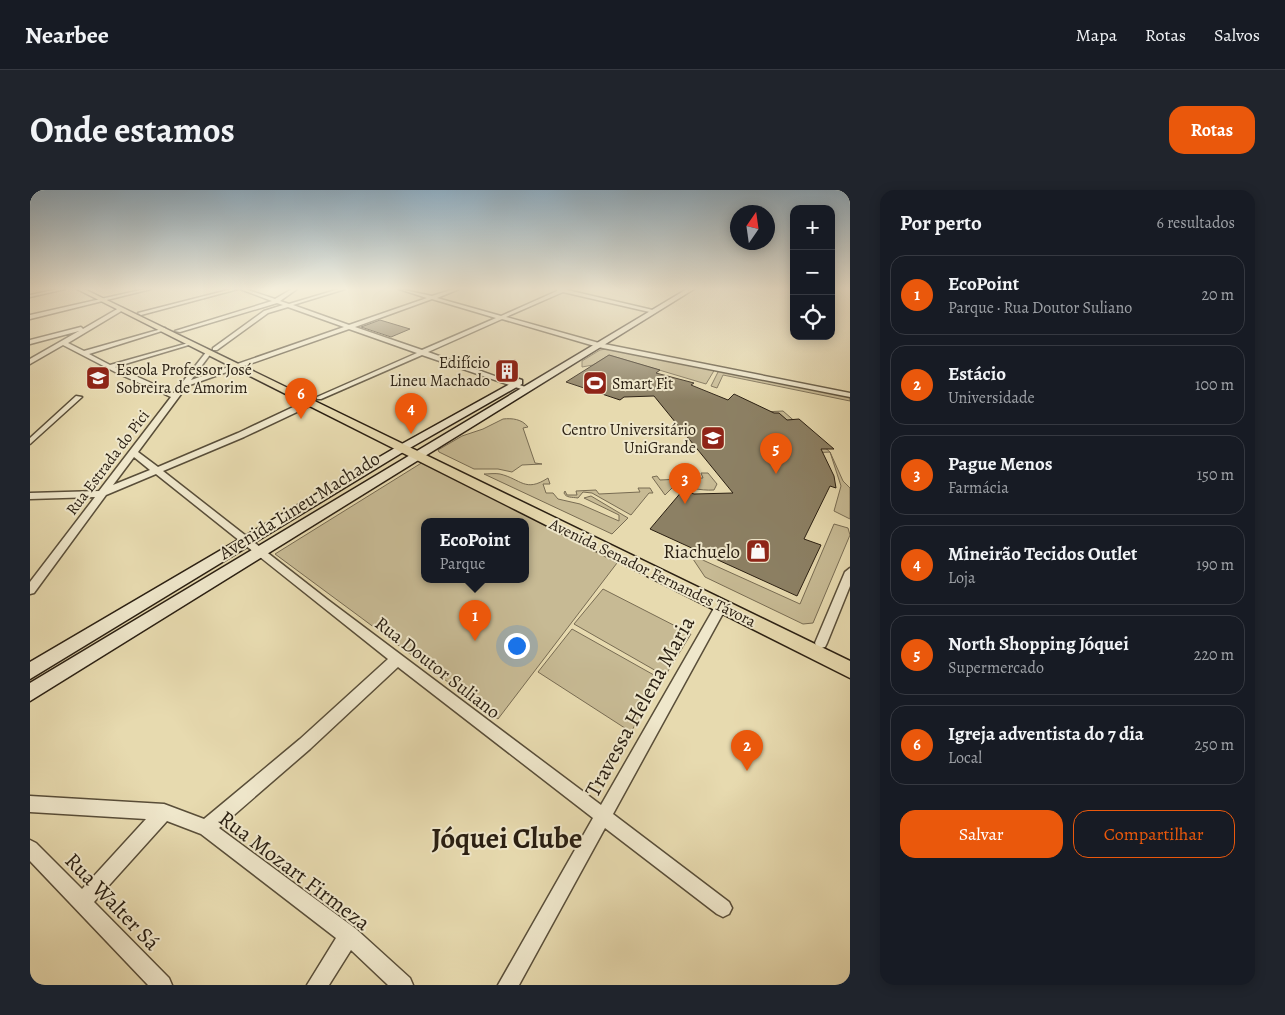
<!DOCTYPE html>
<html lang="pt">
<meta charset="utf-8">
<style>
body{margin:0;font-family:Alegreya,serif;background:#20242c;color:#f1f3f6}
.controls{position:absolute;right:15px;top:15px;display:grid;overflow:hidden;border-radius:10px;box-shadow:0 2px 12px #0003}
.controls button{width:45px;height:45px;display:grid;place-items:center;padding:0;border:0;border-bottom:1px solid #363941;background:#171b24;color:#f1f3f6;font:25px sans-serif}
.compass{position:absolute;left:700px;top:15px;width:45px;height:45px;border-radius:50%;background:#171b24;box-shadow:0 2px 12px #0003;rotate:13deg}
.you{position:absolute;left:486px;top:455px;width:18px;height:18px;margin:-12px;border:4px solid #fff;border-radius:50%;background:#1a73e8;box-shadow:0 0 0 8px #1a73e833}
.badge{display:grid;place-items:center;width:32px;height:32px;border-radius:50%;background:#ea580c;color:#fff;font-size:16px;font-weight:700}
.pin{position:absolute;translate:-50% -41px;filter:drop-shadow(0 1px 2px #0008)}
.pin::after{content:'';position:absolute;top:26px;width:18px;height:15px;background:inherit;clip-path:polygon(0 0,100% 0,50% 100%)}
.popup{position:absolute;left:391px;top:328px;width:108px;height:65px;box-sizing:border-box;display:grid;place-content:center;border-radius:10px;background:#171b24;filter:drop-shadow(0 1px 4px #0005);font-size:16px;white-space:nowrap;color:#9ea1a6}
.popup b{font-size:19px;color:#f1f3f6}
.popup::after{content:'';position:absolute;left:50%;top:100%;margin-left:-10px;border:10px solid transparent;border-top-color:#171b24}
.list{margin:0;padding:0;list-style:none}
h2{display:flex;justify-content:space-between;align-items:center;height:65px;margin:0;padding:0 20px;font-size:21px}
h2 small{font-size:16px;font-weight:400;color:#9ea1a6}
.list li{display:grid;grid-template-columns:32px 1fr auto;gap:15px;align-items:center;box-sizing:border-box;height:80px;margin:0 10px 10px;padding:0 10px;border:1px solid #363941;border-radius:15px}
.list b{display:block;font-size:19px;white-space:nowrap}
.list p{margin:0;font-size:16px;white-space:nowrap;color:#9ea1a6}
.list em{font-size:16px;font-style:normal;color:#9ea1a6}
.actions{display:flex;gap:10px;padding:15px 20px}
.actions a{flex:1;padding:11px 0;border:1px solid #ea580c;border-radius:15px;text-align:center;font-size:18px;color:#ea580c}
.actions .main{background:#ea580c;color:#fff}
.icon{flex:none;width:28px;height:28px;fill:none;stroke:currentColor;stroke-width:2;stroke-linecap:round;stroke-linejoin:round}
.map{position:relative;flex:none;width:820px;height:795px;overflow:hidden;border-radius:15px}
header{display:flex;align-items:center;gap:30px;box-sizing:border-box;height:70px;padding:0 25px;background:#171b24;border-bottom:1px solid #363941}
header strong{font-size:24px}
nav{display:flex;gap:28px;margin-inline-start:auto;font-size:18px}
.intro{display:flex;align-items:center;justify-content:space-between;box-sizing:border-box;height:120px;padding:0 30px}
h1{margin:0;font-size:35px}
.button{padding:12px 22px;border-radius:15px;background:#ea580c;color:#fff;font-size:18px;font-weight:700}
main{display:flex;gap:30px;padding:0 30px}
aside{flex:1;background:#171b24;border-radius:15px;box-shadow:0 2px 12px #0003}
.map>svg:first-child{display:block}
</style>
<header>
<strong>Nearbee</strong>
<nav><a>Mapa</a><a>Rotas</a><a>Salvos</a></nav>
</header>
<div class="intro"><h1>Onde estamos</h1><a class="button">Rotas</a></div>
<main>
<div class="map">
<svg width="820" height="795" viewBox="0 0 820 795">
<rect width="100%" height="100%" fill="#e7daaf"/>
<filter id="stains"><feTurbulence type="fractalNoise" baseFrequency=".004" numOctaves="4"/><feColorMatrix values="0 0 0 0 .2 0 0 0 0 .09 0 0 0 0 .02 0 0 0 .5 -.17"/></filter>
<radialGradient id="worn" r=".72"><stop offset=".6" stop-color="#630" stop-opacity="0"/><stop offset="1" stop-color="#630" stop-opacity=".3"/></radialGradient>
<path fill="#c7ba94" stroke="#786c53" fill-rule="evenodd" d="M 576,159 L 685,179 L 676,194 L 579,165 L 563,175 L 552,177 L 552,171 L 570,160 Z
M 689,180 L 820,206 L 820,211 L 693,185 L 687,198 L 681,196 Z
M 753,221 L 800,262 L 813,291 L 820,298 L 820,329 L 804,321 L 811,296 L 800,262 L 780,263 L 733,222 Z
M 473,229 C 482,228 492,229 498,237 L 493,238 L 505,273 L 512,274 L 492,275 L 482,282 L 468,279 L 444,279 L 409,262 L 408,260 L 432,246 L 453,239 Z
M 393,272 L 587,373 L 468,529 L 245,364 ZM 395,332 L 495,332 L 495,390 L 395,390 Z
M 671,283 L 678,283 L 687,294 L 684,300 C 669,301 657,296 643,297 L 635,305 L 622,287 L 627,286 L 630,290 L 673,288 Z
M 454,284 C 459,284 465,283 470,284 C 491,289 495,303 518,288 L 520,294 L 513,294 L 516,303 L 523,303 L 528,309 L 550,314 L 589,331 L 589,325 L 554,308 L 561,306 L 598,328 L 582,344 Z
M 608,298 L 620,298 L 623,303 L 619,303 L 601,325 L 562,303 L 553,302 L 548,308 C 542,307 536,308 534,303 L 535,301 L 537,305 L 547,305 L 546,301 L 566,300 L 569,304 L 610,302 Z
M 804,334 L 818,338 L 820,345 L 783,433 L 773,434 L 675,387 L 663,369 L 655,362 L 770,414 Z
M 573,399 L 661,444 L 635,486 L 544,434 Z
M 542,439 L 631,489 L 601,542 L 508,482 Z"/>
<path fill="#8c8064" stroke="#2a1f12" d="M 350,130 L 380,139 L 361,147 L 331,137 Z
M 579,165 L 630,180 L 626,183 L 664,193 L 661,195 L 698,210 L 704,204 L 744,223 L 749,223 L 757,230 L 769,229 L 804,259 L 791,259 L 804,286 L 806,298 L 800,296 L 774,349 L 791,355 L 767,406 L 620,339 L 653,300 L 664,304 L 703,303 L 624,206 L 594,207 L 590,210 L 536,192 Z"/>
<g fill="none" stroke-linecap="round" stroke-linejoin="round">
<defs>
<path id="street" d="M 28,99 L 35,99 L 0,107 L 0,105 Z
M 115,99 L 121,99 L 0,129 L 0,125 Z
M 202,99 L 208,99 L 111,125 L 108,123 Z
M 210,99 L 215,99 L 245,109 L 262,99 L 267,99 L 250,111 L 259,114 L 309,99 L 315,99 L 263,115 L 319,135 L 397,108 L 369,99 L 402,106 L 424,99 L 429,99 L 407,108 L 471,126 L 527,101 L 527,99 L 538,99 L 537,100 L 627,121 L 624,123 L 533,102 L 476,127 L 569,153 L 820,203 L 820,207 L 568,157 L 472,129 L 398,162 L 498,198 L 498,200 L 494,200 L 392,165 L 291,209 L 287,209 L 287,207 L 387,163 L 319,139 L 157,196 L 108,262 L 128,277 L 208,243 L 278,210 L 284,210 L 284,214 L 214,247 L 133,281 L 298,410 L 571,615 L 687,413 L 695,413 L 697,416 L 583,624 L 699,712 L 702,718 L 699,724 L 693,727 L 687,724 L 575,638 L 489,795 L 468,795 L 563,628 L 368,477 L 280,559 L 189,638 L 326,739 L 380,788 L 383,795 L 358,795 L 321,760 L 299,795 L 277,795 L 306,748 L 171,644 L 137,631 L 64,712 L 139,788 L 142,795 L 118,795 L 0,671 L 0,650 L 6,653 L 52,699 L 116,629 L 0,622 L 0,606 L 134,614 L 174,629 L 270,549 L 358,469 L 126,284 L 76,305 L 4,403 L 0,404 L 0,392 L 65,307 L 0,309 L 0,303 L 69,301 L 141,207 L 89,184 L 33,155 L 0,174 L 0,169 L 49,141 L 0,154 L 0,150 L 51,137 L 53,139 L 89,118 L 93,118 L 93,120 L 38,153 L 54,161 L 135,138 L 135,140 L 59,164 L 80,175 L 162,152 L 162,154 L 85,177 L 144,203 L 177,161 L 182,162 L 161,190 L 314,137 L 258,117 L 238,123 L 187,160 L 183,160 L 183,158 L 234,121 L 253,115 L 247,113 L 150,142 L 145,141 L 242,111 ZM 402,109 L 466,128 L 392,160 L 325,137 ZM 104,267 L 120,280 L 83,295 Z
M 46,206 L 52,207 L 0,254 L 0,248 Z
M 820,378 L 820,396 L 797,453 L 795,457 L 791,458 L 787,457 L 785,453 L 815,382 Z"/>
<path id="secondary" d="M 657,99 L 664,99 L 0,511 L 0,493 Z
M 489,189 L 492,190 L 492,194 L 378,259 L 0,489 L 0,472 L 370,255 Z"/>
<path id="primary" d="M 47,99 L 54,99 L 820,471 L 820,488 Z"/>
</defs>
<use href="#street" stroke="#594e39" stroke-width="3"/>
<use href="#secondary" stroke="#2a1f12" stroke-width="3"/>
<use href="#primary" stroke="#2a1f12" stroke-width="3"/>
<use href="#street" fill="#efe7cb" fill-rule="evenodd"/>
<use href="#secondary" fill="#efe7cb" fill-rule="evenodd"/>
<use href="#primary" fill="#e7daaf" fill-rule="evenodd"/>
</g>
<linearGradient id="sky" x2="0" y2="1"><stop stop-color="#8eaabc"/><stop offset="0.47" stop-color="#f4eedb"/><stop offset="1" stop-color="#f4eedb" stop-opacity="0"/></linearGradient>
<rect width="820" height="210" fill="url(#sky)"/>
<defs>
<symbol id="building-square" viewBox="-11 -11 22 22"><rect x="-9" y="-9" width="18" height="18" rx="4" fill="#8f2418" stroke="#efe7cb"/><path d="M-4-6H4V6H1V3H-1V6H-4ZM-2.5-4.3h1.7v1.8h-1.7ZM.8-4.3h1.7v1.8H.8ZM-2.5-1h1.7V.8h-1.7ZM.8-1h1.7V.8H.8Z" fill="#fff"/></symbol>
<symbol id="school-square" viewBox="-11 -11 22 22"><rect x="-9" y="-9" width="18" height="18" rx="4" fill="#8f2418" stroke="#efe7cb"/><path d="M0-5L7-2L0 1L-7-2ZM-4 1L0 2.5L4 1V4Q0 6-4 4Z" fill="#fff"/></symbol>
<symbol id="stadium-square" viewBox="-11 -11 22 22"><rect x="-9" y="-9" width="18" height="18" rx="4" fill="#8f2418" stroke="#efe7cb"/><path d="M0-5a6.5 5 0 1 0 0 10a6.5 5 0 1 0 0-10ZM-3.5-1.8h7v3.6h-7Z" fill="#fff"/></symbol>
<symbol id="university-square" viewBox="-11 -11 22 22"><rect x="-9" y="-9" width="18" height="18" rx="4" fill="#8f2418" stroke="#efe7cb"/><path d="M0-5L7-2L0 1L-7-2ZM-4 1L0 2.5L4 1V4Q0 6-4 4Z" fill="#fff"/></symbol>
<symbol id="shop-square" viewBox="-11 -11 22 22"><rect x="-9" y="-9" width="18" height="18" rx="4" fill="#8f2418" stroke="#efe7cb"/><path d="M-5-2.5h2.3a2.7 3.5 0 0 1 5.4 0H5L5.5 6h-11ZM-1.5-2.5h3a1.5 2.3 0 0 0-3 0Z" fill="#fff"/></symbol>
</defs>
<g fill-rule="evenodd">
<use href="#building-square" x="463" y="167" width="28" height="28"/>
<use href="#school-square" x="54" y="174" width="28" height="28"/>
<use href="#stadium-square" x="551" y="179" width="28" height="28"/>
<use href="#university-square" x="669" y="234" width="28" height="28"/>
<use href="#shop-square" x="714" y="347" width="28" height="28"/>
</g>
<g text-anchor="middle" stroke-width="4" stroke-linejoin="round" paint-order="stroke">
<g font-size="16" fill="#2a1f12" stroke="#efe7cb" text-anchor="end">
<text x="460" y="178">Edifício<tspan x="460" dy="18">Lineu Machado</tspan></text>
<text x="86" y="185" text-anchor="start">Escola Professor José<tspan x="86" dy="18">Sobreira de Amorim</tspan></text>
<text x="582" y="199" text-anchor="start">Smart Fit</text>
<text x="666" y="245">Centro Universitário<tspan x="666" dy="18">UniGrande</tspan></text>
</g>
<g font-size="16" fill="#2a1f12" stroke="#efe7cb">
<text transform="translate(77 272) rotate(-53)" y="6">Rua Estrada do Pici</text>
<text transform="translate(623 382) rotate(26)" y="6">Avenida Senador Fernandes Távora</text>
</g>
<g font-size="19" fill="#2a1f12" stroke="#efe7cb">
<text transform="translate(269 315) rotate(-32)" y="7">Avenida Lineu Machado</text>
<text transform="translate(408 477) rotate(38)" y="7">Rua Doutor Suliano</text>
</g>
<g font-size="19" fill="#2a1f12" stroke="#efe7cb" text-anchor="end">
<text x="710" y="368">Riachuelo</text>
</g>
<g font-size="22" fill="#2a1f12" stroke="#efe7cb">
<text transform="translate(609 516) rotate(-61)" y="8">Travessa Helena Maria</text>
<text transform="translate(265 680) rotate(37)" y="8">Rua Mozart Firmeza</text>
<text transform="translate(83 711) rotate(46)" y="8">Rua Walter Sá</text>
</g>
<g font-size="29" font-weight="bold" fill="#2a1f12" stroke="#efe7cb">
<text x="477" y="658">Jóquei Clube</text>
</g>
</g>
<rect width="100%" height="100%" filter="url(#stains)"/>
<rect width="100%" height="100%" fill="url(#worn)"/>
</svg>
<div class="controls">
<button>+</button>
<button>−</button>
<button><svg class="icon" aria-label="locate" viewBox="0 0 24 24"><circle cx="12" cy="12" r="6"/><path d="M12 2v4M12 18v4M2 12h4M18 12h4"/></svg></button>
</div>
<svg class="compass" viewBox="-18 -18 36 36"><path d="M0-13l5 13h-10z" fill="#e53935"/><path d="M0 13l5-13h-10z" fill="#9ea1a6"/></svg>
<div class="you"></div>
<div class="pin badge" style="left:445px;top:451px">1</div>
<div class="popup"><b>EcoPoint</b>Parque</div>
<div class="pin badge" style="left:717px;top:581px">2</div>
<div class="pin badge" style="left:655px;top:314px">3</div>
<div class="pin badge" style="left:381px;top:244px">4</div>
<div class="pin badge" style="left:746px;top:284px">5</div>
<div class="pin badge" style="left:271px;top:229px">6</div>
</div>
<aside>
<h2>Por perto<small>6 resultados</small></h2>
<ul class="list">
<li><span class="badge">1</span><div><b>EcoPoint</b><p>Parque · Rua Doutor Suliano</p></div><em>20 m</em></li>
<li><span class="badge">2</span><div><b>Estácio</b><p>Universidade</p></div><em>100 m</em></li>
<li><span class="badge">3</span><div><b>Pague Menos</b><p>Farmácia</p></div><em>150 m</em></li>
<li><span class="badge">4</span><div><b>Mineirão Tecidos Outlet</b><p>Loja</p></div><em>190 m</em></li>
<li><span class="badge">5</span><div><b>North Shopping Jóquei</b><p>Supermercado</p></div><em>220 m</em></li>
<li><span class="badge">6</span><div><b>Igreja adventista do 7 dia</b><p>Local</p></div><em>250 m</em></li>
</ul>
<div class="actions"><a class="main">Salvar</a><a>Compartilhar</a></div>
</aside>
</main>
